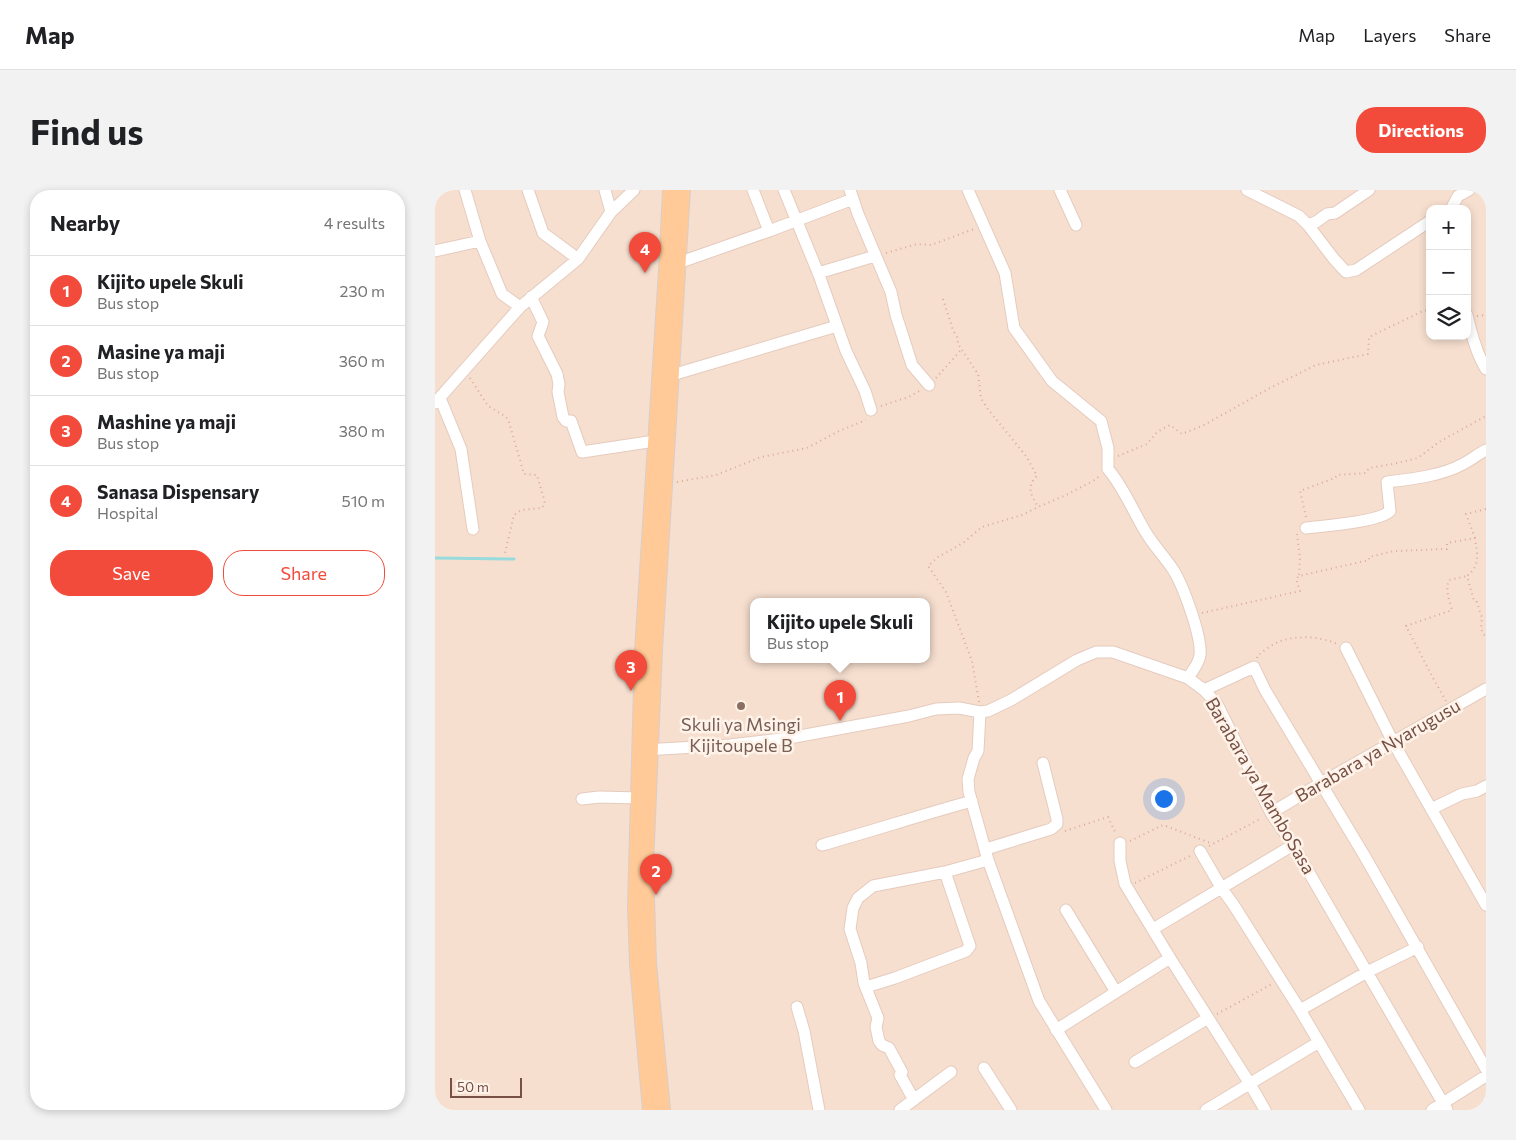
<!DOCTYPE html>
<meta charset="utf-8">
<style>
body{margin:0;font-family:Commissioner,sans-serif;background:#f2f2f2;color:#202124}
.controls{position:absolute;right:15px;top:15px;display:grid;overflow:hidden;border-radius:10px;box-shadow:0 2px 8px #0003}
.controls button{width:45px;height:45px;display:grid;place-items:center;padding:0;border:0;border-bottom:1px solid #e0e0e0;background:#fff;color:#202124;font:25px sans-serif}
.scale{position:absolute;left:15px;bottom:12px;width:72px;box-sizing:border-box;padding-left:5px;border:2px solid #775045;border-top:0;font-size:14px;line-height:18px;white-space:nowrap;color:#775045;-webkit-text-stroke:4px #fff3e9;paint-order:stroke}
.you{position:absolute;left:728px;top:608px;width:18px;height:18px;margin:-12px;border:4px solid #fff;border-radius:50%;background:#1a73e8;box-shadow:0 0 0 8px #1a73e833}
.badge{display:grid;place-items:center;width:32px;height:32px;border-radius:50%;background:#f34b3b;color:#fff;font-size:16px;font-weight:700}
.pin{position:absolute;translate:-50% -41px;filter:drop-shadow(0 1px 2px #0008)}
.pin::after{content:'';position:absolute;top:26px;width:18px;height:15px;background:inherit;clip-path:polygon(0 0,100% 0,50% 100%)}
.popup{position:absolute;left:315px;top:408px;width:180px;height:65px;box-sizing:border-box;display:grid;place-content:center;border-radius:10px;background:#fff;filter:drop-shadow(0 1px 4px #0005);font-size:16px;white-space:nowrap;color:#757577}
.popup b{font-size:19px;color:#202124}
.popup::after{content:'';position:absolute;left:50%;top:100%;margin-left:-10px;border:10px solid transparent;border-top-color:#fff}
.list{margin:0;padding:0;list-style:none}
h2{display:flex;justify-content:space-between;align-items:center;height:65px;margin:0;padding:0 20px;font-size:21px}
h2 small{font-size:16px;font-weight:400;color:#757577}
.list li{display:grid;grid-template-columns:32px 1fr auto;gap:15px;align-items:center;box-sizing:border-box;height:70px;padding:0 20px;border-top:1px solid #e0e0e0}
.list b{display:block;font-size:19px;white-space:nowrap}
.list p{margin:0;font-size:16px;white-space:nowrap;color:#757577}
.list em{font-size:16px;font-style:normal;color:#757577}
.actions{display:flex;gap:10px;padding:15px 20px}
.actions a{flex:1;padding:11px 0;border:1px solid #f34b3b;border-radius:20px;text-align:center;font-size:18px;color:#f34b3b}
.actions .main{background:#f34b3b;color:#fff}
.icon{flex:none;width:28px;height:28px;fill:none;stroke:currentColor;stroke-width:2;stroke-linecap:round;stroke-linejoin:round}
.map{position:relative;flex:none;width:1051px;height:920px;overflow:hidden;border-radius:20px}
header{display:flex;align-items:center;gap:30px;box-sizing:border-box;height:70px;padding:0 25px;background:#fff;border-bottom:1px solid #e0e0e0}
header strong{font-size:24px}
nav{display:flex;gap:28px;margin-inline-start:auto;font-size:18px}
.intro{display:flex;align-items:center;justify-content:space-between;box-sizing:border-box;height:120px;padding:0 30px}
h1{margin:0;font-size:35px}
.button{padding:12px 22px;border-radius:20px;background:#f34b3b;color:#fff;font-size:18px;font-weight:700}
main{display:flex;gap:30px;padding:0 30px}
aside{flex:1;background:#fff;border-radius:20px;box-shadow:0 2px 8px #0003}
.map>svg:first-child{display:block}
</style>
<header>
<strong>Map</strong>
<nav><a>Map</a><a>Layers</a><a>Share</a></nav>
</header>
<div class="intro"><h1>Find us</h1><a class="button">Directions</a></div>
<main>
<aside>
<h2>Nearby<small>4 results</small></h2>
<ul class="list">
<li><span class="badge">1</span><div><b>Kijito upele Skuli</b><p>Bus stop</p></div><em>230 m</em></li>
<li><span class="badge">2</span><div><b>Masine ya maji</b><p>Bus stop</p></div><em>360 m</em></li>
<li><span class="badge">3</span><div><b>Mashine ya maji</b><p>Bus stop</p></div><em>380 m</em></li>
<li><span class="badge">4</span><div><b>Sanasa Dispensary</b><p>Hospital</p></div><em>510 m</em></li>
</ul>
<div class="actions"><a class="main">Save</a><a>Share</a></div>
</aside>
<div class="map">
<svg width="1051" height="920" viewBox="0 0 1051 920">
<rect width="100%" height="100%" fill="#feefe1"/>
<path fill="#f6dfcf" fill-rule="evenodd" d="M 0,0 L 1051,0 L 1051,920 L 0,920 ZM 995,19 L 1032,19 L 1032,146 L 995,146 ZM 319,412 L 491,412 L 491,470 L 319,470 Z"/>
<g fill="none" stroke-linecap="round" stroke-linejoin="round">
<path stroke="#99dbdc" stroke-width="3" d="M 0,368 L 79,369"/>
<defs>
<path id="minor" d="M 30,0 L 45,51 L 67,104 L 85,117
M 93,0 L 108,43 L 143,69
M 170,0 L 176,22
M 349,0 L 384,85 L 411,161 L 430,201 L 436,220
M 415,0 L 423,24 L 456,102 L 461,125 L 477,175 L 494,195
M 533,0 L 570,83 L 579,138 L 617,191 L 666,231 L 673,258 L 673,279 C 689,298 698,321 710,341 C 718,355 729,366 737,378 C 748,394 767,447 765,465 C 764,474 757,481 753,488
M 625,0 L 641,35
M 812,0 L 864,26 L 873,35 L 881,32 L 892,24 L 900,23 L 934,0
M 1016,19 L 1023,6 L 1034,0
M 873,35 L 899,69 L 911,82 L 921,80 L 995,31
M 334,41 L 418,9
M 0,61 L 45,51
M 243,73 L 334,41 L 318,0
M 383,83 L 440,66
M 96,107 L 108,132 L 103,146 L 122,184 L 124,194 L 123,202 L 128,227 L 131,231 L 136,231 L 147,262 L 220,251
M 1032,125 C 1036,143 1041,163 1051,179
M 237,185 L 402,136
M 5,208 L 26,259 L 38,339
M 0,213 L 85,117 L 143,69 L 176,22 L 199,0
M 871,338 C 888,336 945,332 955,321 L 952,292 C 977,289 1006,286 1028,274 C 1036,270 1043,264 1051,260
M 911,458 L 958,552 L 1051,715
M 769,500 L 819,477 L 830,500 L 929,665 L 1051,879
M 545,522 L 543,561 L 539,568 L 533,589 L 534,602 L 553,670 L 604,811 L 671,920
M 209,560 L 295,555 L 354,548 L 474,526 L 501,519 L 524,518 L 545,522 L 553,521 L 576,510 L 642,470 L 661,462 L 678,462 L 753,488 L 769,500 L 782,514 L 836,623 L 858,655 L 1012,920
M 147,609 L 164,607 L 204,608
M 996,619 L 1027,604 L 1042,601 L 1051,596
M 836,623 L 886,593 L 1051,499
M 685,653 L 685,671 L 690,694 L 735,768 L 815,894 L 830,920
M 387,655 C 437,641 486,625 537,611
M 551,659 L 616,639 L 622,634 L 622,629 L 608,573
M 765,661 L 787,699 L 798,714 L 865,820 L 924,920
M 631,720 L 681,802
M 718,739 L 858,655
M 431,797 L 460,788 L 531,761 L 535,756 L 510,682
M 362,817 L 369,841 L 384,920
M 865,820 L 932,782 L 983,757
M 621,840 L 735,768
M 700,872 L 773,828
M 549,878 L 576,920
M 479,910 L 465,885 L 467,882 L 454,858 L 447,855 L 444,851 L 441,837 L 443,828 L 429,793 L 426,773 L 415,739 L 418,718 L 423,708 L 438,696 L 510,682 L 553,670
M 465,920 L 516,882
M 771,920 L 884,852
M 997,920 L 1051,886"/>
<path id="major" d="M 215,920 L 202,774 L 200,716 L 207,461 L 231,80 L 235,0
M 228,920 L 214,773 L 211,676 L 220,460 L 248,0"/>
</defs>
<use href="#minor" stroke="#e5cbbe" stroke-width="13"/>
<use href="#major" stroke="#d9cecb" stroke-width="16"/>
<path stroke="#dbaa99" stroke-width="2" stroke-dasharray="1 4" stroke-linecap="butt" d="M 451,63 L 482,54 L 496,55 L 539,39
M 508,109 L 518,140 L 522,147 L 523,154 L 543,184 L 546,208 L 552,218 L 591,266 L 602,286 C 591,296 596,305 603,317
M 1042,126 L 1051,125
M 35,188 L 53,216 L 68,225 L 73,229 L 89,284 L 102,285 L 110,313 L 107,318 L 86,320 L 79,325 L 70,363
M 501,188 L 527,159
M 446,216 L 474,207 L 486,200
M 683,266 L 712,254 L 722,242 L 735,235 L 747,244 L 769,235 L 835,198 L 881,175 L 933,164 L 934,147 L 988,121 L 995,120
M 242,292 L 281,285 L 326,267 L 372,258 L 404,241 L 431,230
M 871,327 L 865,301 L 900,288 L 902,285 L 931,283 L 934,278 L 958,274 L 983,268 L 1004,252 L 1051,226
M 862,344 L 865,368 L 864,386
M 1040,348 L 1031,324 L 1051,319
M 767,423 L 865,401 L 861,389 L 864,386 L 934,370 L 934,367 L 959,361 L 1010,359 L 1012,359 L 1012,353 L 1040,348 C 1042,364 1046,375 1032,386 L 1039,411 L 1042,412 L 1047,428 L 1046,439 L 1051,448
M 822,468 L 823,465 C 829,461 836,455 843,452 C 861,445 885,446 902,454
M 1011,511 L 998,488 L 971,436 L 1017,420 C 1014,409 1010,400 1014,390 L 1032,386
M 544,512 L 537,471 L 511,402 L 493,376 L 503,367 L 528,353 L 547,337 L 587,325 L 603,317 L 631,305 L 658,291 L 666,285
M 630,641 L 673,627 L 681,644
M 695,651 L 728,635 L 778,654
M 774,656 L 827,628
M 700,693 L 757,665
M 782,824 L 837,794"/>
<use href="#minor" stroke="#fff" stroke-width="11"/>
<use href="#major" stroke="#ffca97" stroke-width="14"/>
</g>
<circle fill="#8d6e63" stroke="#fff3e9" stroke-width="2" cx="306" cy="516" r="5"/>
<g text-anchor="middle" stroke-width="5" stroke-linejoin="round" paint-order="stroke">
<g font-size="18" fill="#785e54" stroke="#fff3e9">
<text x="306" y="541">Skuli ya Msingi<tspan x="306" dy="21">Kijitoupele B</tspan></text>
</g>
<g font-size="18" fill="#775045" stroke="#fff3e9">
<text transform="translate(943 561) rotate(-30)" y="6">Barabara ya Nyarugusu</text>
<text transform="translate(825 596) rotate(60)" y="6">Barabara ya MamboSasa</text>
</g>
</g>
</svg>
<div class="controls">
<button>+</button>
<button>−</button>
<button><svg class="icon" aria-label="layers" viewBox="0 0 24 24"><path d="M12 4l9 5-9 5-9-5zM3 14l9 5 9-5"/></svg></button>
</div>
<div class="scale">50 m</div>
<div class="you"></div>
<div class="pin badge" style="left:405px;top:531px">1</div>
<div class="popup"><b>Kijito upele Skuli</b>Bus stop</div>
<div class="pin badge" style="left:221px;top:705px">2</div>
<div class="pin badge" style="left:196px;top:501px">3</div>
<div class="pin badge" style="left:210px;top:83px">4</div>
</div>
</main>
